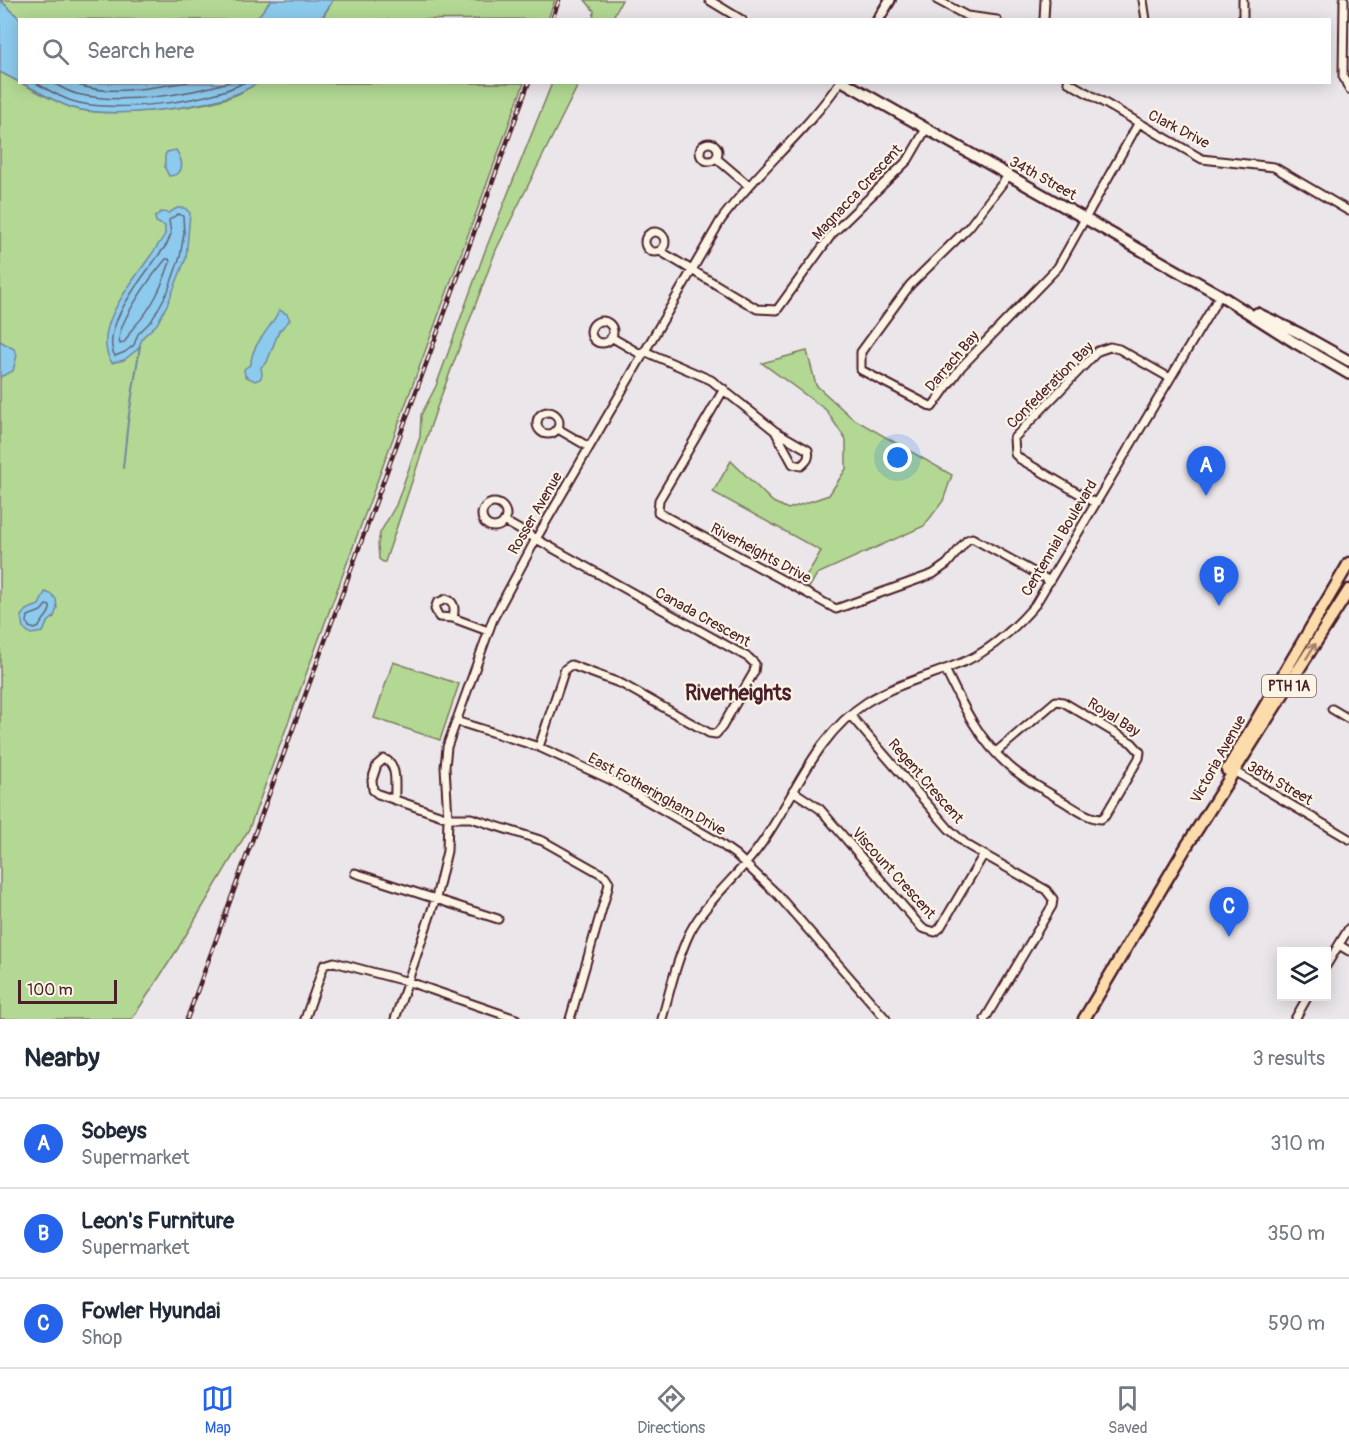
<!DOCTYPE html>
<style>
body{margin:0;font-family:Pangolin,sans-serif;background:#f2f2f3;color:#1f2937}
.controls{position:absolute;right:18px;bottom:18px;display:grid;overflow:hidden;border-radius:0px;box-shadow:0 3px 15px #0003}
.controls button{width:54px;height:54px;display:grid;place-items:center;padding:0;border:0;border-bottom:2px solid #e0e1e3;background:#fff;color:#1f2937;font:30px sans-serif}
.scale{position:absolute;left:18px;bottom:15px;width:99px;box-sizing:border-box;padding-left:6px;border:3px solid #4a1f2b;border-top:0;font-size:16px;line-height:21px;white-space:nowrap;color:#4a1f2b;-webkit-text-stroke:4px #fcf5e5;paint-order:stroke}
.you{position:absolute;left:898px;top:458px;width:21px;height:21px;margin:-15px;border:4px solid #fff;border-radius:50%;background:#1a73e8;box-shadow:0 0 0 9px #1a73e833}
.badge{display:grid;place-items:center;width:39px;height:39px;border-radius:50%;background:#2563eb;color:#fff;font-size:20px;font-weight:700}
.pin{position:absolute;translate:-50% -50px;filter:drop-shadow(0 2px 3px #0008)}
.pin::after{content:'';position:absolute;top:32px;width:21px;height:18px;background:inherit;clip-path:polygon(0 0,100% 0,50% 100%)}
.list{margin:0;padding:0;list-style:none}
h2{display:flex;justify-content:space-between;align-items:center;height:78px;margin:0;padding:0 24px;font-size:26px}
h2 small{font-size:20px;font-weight:400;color:#747a83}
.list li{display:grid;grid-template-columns:39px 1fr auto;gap:18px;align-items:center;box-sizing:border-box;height:90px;padding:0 24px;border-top:2px solid #e0e1e3}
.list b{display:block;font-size:22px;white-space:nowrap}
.list p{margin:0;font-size:20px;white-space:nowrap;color:#747a83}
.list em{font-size:20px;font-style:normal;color:#747a83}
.icon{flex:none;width:33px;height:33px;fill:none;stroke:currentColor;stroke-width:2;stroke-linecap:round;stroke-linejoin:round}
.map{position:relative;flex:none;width:1349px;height:1019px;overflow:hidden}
.search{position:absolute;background:#fff;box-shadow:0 3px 15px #0003;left:18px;right:18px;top:18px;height:66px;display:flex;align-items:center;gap:15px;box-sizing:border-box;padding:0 21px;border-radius:0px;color:#747a83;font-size:22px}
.sheet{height:348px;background:#fff}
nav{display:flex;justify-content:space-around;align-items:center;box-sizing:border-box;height:84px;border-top:2px solid #e0e1e3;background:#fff;font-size:16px;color:#747a83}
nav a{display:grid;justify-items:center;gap:3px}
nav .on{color:#2563eb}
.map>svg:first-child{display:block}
</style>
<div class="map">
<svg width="1349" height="1019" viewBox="0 0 1349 1019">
<rect width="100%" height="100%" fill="#ebe6ea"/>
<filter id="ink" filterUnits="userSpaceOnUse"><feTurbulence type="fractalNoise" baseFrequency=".0167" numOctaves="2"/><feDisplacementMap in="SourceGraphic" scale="12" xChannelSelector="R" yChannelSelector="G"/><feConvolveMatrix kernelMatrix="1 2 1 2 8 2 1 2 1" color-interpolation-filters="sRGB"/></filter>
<g filter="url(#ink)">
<path fill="#b2d893" stroke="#7e7c5f" stroke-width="1.5" d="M 0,0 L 271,0 L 263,13 L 256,20 L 20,19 Z
M 333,0 L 555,0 L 548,19 L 321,20 Z
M 585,0 L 622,0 L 612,19 L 593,20 L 594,11 Z
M 0,72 C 23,83 45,98 70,107 C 104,119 204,109 238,94 C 244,91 251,86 258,83 L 524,83 L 249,829 L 177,950 L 132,1019 L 0,1019 Z
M 552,83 L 579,83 L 496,250 L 437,407 L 385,562 L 383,562 L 379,559 L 378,544 L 380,533 L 396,505 L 420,437 L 421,415 L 436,386 L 485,251 Z
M 807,351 L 816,385 L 852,418 L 952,475 L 943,501 L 924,526 L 817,574 L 806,593 L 799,589 L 821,551 L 713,492 L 731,461 L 773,502 L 788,509 L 829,495 L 846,469 L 846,440 L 826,410 L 762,363 Z
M 393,662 L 459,684 L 440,740 L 374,718 Z"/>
<path fill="#8ccbed" stroke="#72869f" stroke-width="1.5" d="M 0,0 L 20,19 L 19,82 L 0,72 Z
M 271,0 L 333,0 L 321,19 L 256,19 Z
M 21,83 L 258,83 C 250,87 242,92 233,95 C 195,108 109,120 70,107 C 53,101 37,90 21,83 Z
M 176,150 C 183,161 186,175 169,176 L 165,168 L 165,155 L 167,152 Z
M 177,208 L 185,208 L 190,213 L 186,258 L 168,303 L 157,324 L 143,337 L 138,349 L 124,360 L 112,363 C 86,325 147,267 165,234 L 165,226 L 156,222 L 155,217 L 161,212 L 169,213 Z
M 279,310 L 287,314 L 290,320 L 279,331 L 267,362 L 261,367 L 262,375 L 260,379 L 255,381 L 245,376 L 244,369 L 251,364 C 251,344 272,328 279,310 Z
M 0,341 L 14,349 L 17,355 L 13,371 L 0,377 Z
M 45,592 L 51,594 L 56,599 L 57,608 L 54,617 L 47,623 L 43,632 L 31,634 L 23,628 L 21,616 L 26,610 L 39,605 Z"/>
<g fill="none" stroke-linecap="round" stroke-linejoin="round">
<path stroke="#646479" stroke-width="1.5" d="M 34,82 C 47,89 59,97 72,101 C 110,114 210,102 245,82
M 51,82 C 59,86 68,92 77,94 C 121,105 186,95 229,82
M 72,82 C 102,98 155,87 188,82
M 178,214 L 183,216 L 184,233 L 180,257 L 168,291 L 152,320 L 138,334 L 134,345 L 125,352 L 115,356 C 98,327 150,268 167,244 L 171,234 L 169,220 Z
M 166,259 L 169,259 L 170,262 C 161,288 153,307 134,327 C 127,334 129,341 120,344 C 113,327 154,273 166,259 Z
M 46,605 L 50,606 C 51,615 42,619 39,627 L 35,629 L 29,627 L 27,622 L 28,616 L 41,611 Z"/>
<path stroke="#72869f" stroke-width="2" d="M 123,468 L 128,421 L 140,346"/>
<defs>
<path id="minor" d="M 709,0 L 742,20
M 937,0 L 967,16 L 997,20
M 1143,0 L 1146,20
M 1344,0 L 1343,76 L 1349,89
M 1044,20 L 1045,0
M 1243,20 L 1243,0
M 1068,82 L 1202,159 L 1274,167 L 1349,211
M700 152a9 9 0 1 1 18 0a9 9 0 1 1-18 0Z
M 716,158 L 749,186
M 1008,176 L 969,227 L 910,285 L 861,352 L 861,370 L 932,407 L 961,367 L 1058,267 L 1138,124
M645 242a10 10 0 1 1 20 0a10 10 0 1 1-20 0Z
M 660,251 L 757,309 L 777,310 L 832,234 L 908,160 L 926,129
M591 332a11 11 0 1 1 22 0a11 11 0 1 1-22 0Z
M 611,337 L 642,355
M 644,351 L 711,380 L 775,431 L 808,450 C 810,458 807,461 801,466 L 793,464 L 775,431
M 724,389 L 659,500 L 658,512 L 663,515 L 836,609 L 933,574 L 947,564 L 967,540 L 972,538 L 1050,581
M537 423a11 11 0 1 1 22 0a11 11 0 1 1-22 0Z
M 558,429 L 589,447
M 1095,503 L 1020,459 L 1015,454 L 1014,438 L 1098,351 L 1110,347 L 1119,349 L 1170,378
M482 515a12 12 0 1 1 24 0a12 12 0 1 1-24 0Z
M 504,521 L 749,658 L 755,664 L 754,672 L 722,727 L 716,734 L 709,733 L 622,684 L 571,665 L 565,669 L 539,747
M 453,618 C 455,609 455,602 446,599 L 437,603 L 435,609 L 439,617 L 453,618 L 488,631
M 945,669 C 962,704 978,739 1008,765 C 1023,779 1042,788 1059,799 C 1072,806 1086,818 1101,819 L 1105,816 L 1139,758 L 1140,752 L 1132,743 L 1063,702 L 1056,701 L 996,752
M 1332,709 L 1349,719
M 850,715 L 949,829 L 967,845 L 1046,890 L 1053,899 L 1052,906 L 985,1019
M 456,721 L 539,747 L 609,779 L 715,840 L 736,855 L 777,894 L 886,1019
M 1232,770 L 1349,839
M 793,791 L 820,809 L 922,928 L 935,932 L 940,928 L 984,854
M 395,800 C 394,787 399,764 384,759 L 377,765 L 372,780 L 373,790 L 378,794 L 448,818 L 471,818 L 543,841 L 605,876 L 609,882 L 608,888 L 570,1019
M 355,873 L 498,919
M 1339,945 L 1349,951
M 1326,966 L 1349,928
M 305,1019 L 324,965 L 334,962 L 409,982 L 516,1019
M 395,1019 L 436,898 L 447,851 L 448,818 L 445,767 L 447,747 L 493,619 L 536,539 L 721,220 C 757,171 805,133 840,82
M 662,1019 C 670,990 677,959 690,932 C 707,900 738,876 759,847 C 795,798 813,737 867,702 C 899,682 935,675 968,660 C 995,647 1016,627 1035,605 L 1220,295
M 1295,1019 L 1308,996"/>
<path id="tertiary" d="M 878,20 L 890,0
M 844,82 L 1220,295 L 1294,342 L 1349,374
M 1257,313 L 1299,333 L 1349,361"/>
<path id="primary" d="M 1227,770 L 1349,563
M 1084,1019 L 1186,847 L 1349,590"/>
</defs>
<use href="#minor" stroke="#4a1f2b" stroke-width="11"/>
<use href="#tertiary" stroke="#4a1f2b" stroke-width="14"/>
<use href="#primary" stroke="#4a1f2b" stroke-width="15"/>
<use href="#minor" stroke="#fcf5e5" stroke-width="7"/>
<use href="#tertiary" stroke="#fcf5e5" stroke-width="9"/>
<use href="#primary" stroke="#fddcac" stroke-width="10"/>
<defs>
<path id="rail" d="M 552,20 L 559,0
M 187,1019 L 529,82"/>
</defs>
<use href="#rail" stroke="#4a1f2b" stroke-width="4.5"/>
<use href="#rail" stroke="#fcf5e5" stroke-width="2" stroke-dasharray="7" stroke-linecap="butt"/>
</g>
<defs><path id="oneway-shaft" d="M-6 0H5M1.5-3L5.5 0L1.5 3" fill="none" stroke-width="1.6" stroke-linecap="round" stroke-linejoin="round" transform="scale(1.5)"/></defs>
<use stroke="#a47e6c" href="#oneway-shaft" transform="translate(1311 651) rotate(-58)"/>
</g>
<g text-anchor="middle" stroke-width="4.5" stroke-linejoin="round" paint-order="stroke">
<rect fill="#fcf5e5" stroke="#7f5f63" stroke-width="1.5" x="1262" y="675" width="54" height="22" rx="4.5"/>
<g font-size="14" font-weight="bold" fill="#4a1f2b">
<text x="1289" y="691">PTH 1A</text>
</g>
<g font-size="15" fill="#4a1f2b" stroke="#fcf5e5">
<text transform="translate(1179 129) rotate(27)" y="5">Clark Drive</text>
<text transform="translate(1043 178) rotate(29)" y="5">34th Street</text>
<text transform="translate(857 192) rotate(-47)" y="5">Magnacca Crescent</text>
<text transform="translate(952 361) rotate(-50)" y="5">Darrach Bay</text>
<text transform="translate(1050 385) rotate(-45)" y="5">Confederation Bay</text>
<text transform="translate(535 513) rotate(-60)" y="5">Rosser Avenue</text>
<text transform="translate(1059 538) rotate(-59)" y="5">Centennial Boulevard</text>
<text transform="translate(761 553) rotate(28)" y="5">Riverheights Drive</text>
<text transform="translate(703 617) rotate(29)" y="5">Canada Crescent</text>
<text transform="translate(1114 717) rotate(32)" y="5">Royal Bay</text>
<text transform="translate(1218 759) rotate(-61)" y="5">Victoria Avenue</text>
<text transform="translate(926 781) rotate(49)" y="5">Regent Crescent</text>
<text transform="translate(1280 783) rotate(30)" y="5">38th Street</text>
<text transform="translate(657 794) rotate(29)" y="5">East Fotheringham Drive</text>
<text transform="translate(894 873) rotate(48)" y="5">Viscount Crescent</text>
</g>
<g font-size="21" font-weight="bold" fill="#4a1f2b" stroke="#fcf5e5">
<text x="738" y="700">Riverheights</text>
</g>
</g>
</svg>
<div class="controls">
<button><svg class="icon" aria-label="layers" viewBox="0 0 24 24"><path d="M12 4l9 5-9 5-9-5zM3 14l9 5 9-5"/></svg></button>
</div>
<div class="scale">100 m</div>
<div class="you"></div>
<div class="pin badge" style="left:1206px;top:496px">A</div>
<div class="pin badge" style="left:1219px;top:606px">B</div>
<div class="pin badge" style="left:1229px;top:937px">C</div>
<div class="search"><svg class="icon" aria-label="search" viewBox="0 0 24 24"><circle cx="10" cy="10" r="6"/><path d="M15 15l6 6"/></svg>Search here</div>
</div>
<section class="sheet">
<h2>Nearby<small>3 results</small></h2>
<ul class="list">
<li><span class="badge">A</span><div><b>Sobeys</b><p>Supermarket</p></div><em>310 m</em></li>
<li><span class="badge">B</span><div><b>Leon's Furniture</b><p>Supermarket</p></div><em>350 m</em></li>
<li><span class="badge">C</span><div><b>Fowler Hyundai</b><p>Shop</p></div><em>590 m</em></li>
</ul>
</section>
<nav>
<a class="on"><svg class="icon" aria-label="map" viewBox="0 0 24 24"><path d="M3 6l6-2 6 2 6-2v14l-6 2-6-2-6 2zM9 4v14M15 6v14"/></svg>Map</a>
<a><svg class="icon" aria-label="directions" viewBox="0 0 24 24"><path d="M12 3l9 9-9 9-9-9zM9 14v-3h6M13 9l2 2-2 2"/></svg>Directions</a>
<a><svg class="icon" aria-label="saved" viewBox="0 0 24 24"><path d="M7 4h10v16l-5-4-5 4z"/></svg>Saved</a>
</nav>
